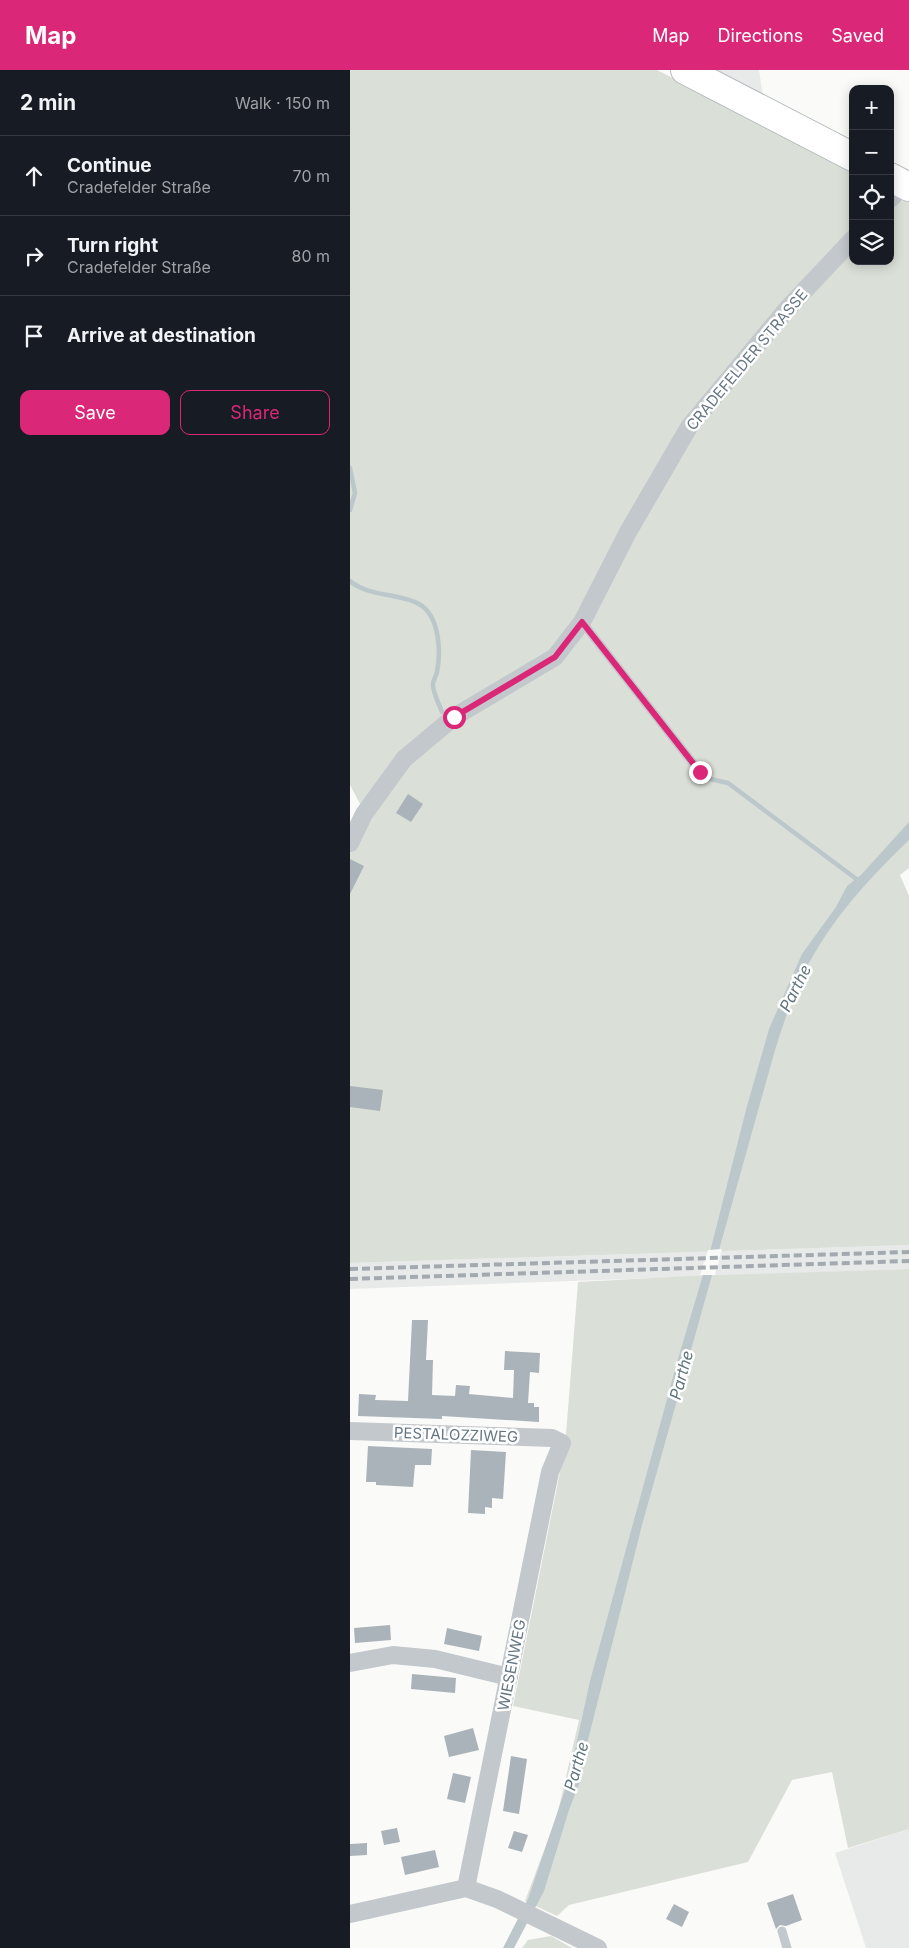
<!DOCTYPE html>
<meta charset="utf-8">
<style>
body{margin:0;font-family:Inter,sans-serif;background:#242831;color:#f1f3f6}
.controls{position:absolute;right:15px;top:15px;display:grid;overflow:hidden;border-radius:10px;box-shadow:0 2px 12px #0003}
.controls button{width:45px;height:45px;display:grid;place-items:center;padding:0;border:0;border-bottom:1px solid #363941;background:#171b24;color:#f1f3f6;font:25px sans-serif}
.stop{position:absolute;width:15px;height:15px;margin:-11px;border:4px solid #db2777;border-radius:50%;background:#fff}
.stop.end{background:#db2777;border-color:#fff;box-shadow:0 1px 5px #0008}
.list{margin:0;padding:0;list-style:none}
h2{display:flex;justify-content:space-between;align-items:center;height:65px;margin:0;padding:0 20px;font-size:21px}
h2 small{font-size:16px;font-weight:400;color:#9ea1a6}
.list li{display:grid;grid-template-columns:32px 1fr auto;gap:15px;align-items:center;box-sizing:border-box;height:80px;padding:0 20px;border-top:1px solid #363941}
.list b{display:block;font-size:19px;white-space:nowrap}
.list p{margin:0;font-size:16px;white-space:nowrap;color:#9ea1a6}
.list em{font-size:16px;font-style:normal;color:#9ea1a6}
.actions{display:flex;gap:10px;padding:15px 20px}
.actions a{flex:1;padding:11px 0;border:1px solid #db2777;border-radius:10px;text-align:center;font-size:18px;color:#db2777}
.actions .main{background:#db2777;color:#fff}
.icon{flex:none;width:28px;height:28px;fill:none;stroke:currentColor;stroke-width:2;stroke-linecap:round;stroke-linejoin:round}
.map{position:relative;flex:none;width:559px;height:1878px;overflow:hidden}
header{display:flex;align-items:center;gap:30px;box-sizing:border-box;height:70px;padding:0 25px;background:#db2777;color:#fff}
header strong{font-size:24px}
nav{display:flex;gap:28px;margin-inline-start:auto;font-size:18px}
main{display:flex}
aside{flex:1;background:#171b24}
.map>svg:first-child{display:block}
</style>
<header>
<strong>Map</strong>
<nav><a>Map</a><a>Directions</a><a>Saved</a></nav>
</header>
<main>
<aside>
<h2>2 min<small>Walk · 150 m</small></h2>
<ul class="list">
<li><svg class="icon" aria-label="ahead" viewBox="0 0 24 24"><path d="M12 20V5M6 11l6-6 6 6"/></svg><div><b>Continue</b><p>Cradefelder Straße</p></div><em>70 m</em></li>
<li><svg class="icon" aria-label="right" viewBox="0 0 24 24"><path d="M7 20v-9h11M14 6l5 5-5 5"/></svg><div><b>Turn right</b><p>Cradefelder Straße</p></div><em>80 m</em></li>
<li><svg class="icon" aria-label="arrive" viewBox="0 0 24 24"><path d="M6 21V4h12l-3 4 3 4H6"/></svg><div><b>Arrive at destination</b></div></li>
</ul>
<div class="actions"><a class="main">Save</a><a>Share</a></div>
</aside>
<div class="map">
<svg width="559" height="1878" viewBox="0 0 559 1878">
<rect width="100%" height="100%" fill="#fafaf8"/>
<path fill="#e8e9e9" d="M 349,0 L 409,0 L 414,33 Z
M 559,1175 L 559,1199 L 0,1219 L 0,1193 Z
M 559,1759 L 559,1878 L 516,1878 L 485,1783 Z"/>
<path fill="#dadfd7" d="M 0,0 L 307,0 L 503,100 L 503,160 L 440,235 L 503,176 L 503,191 L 540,191 L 540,139 L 547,132 L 559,130 L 559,798 L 550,805 L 559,826 L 559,1175 L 0,1193 L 0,773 L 15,743 L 0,715 Z
M 559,1199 L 559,1759 L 498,1778 L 482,1702 L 442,1710 L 398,1792 L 219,1835 L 207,1846 L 175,1831 L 207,1746 L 229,1650 L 163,1636 L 215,1377 L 228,1212 L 341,1206 Z
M 201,1866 L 222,1878 L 172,1878 L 178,1870 Z"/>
<path fill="#bbc7cb" d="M 559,752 L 559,770 C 515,812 473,859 448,915 C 439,936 432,958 425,980 L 292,1455 L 237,1674 L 230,1711 L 219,1740 L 194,1821 L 164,1878 L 153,1878 L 178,1829 L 219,1708 L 240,1611 L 328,1289 L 361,1178 L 397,1036 L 419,959 L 452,884 L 486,837 L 497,816 L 511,805 Z"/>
<path fill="#fafaf8" d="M 372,1179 L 365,1205 L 350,1205 L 358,1180 Z"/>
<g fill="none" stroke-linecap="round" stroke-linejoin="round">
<path stroke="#bbc7cb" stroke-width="4.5" d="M 0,398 L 5,423 L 0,440
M 0,511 C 19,527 50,523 69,534 C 90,546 91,582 87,602 C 86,606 84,609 83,613 C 82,621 89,634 92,642
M 356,708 L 378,713 L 509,811"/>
</g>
<path fill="#aab3b9" d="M 58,724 L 73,734 L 61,752 L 46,743 Z
M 0,789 L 14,796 L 0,824 Z
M 0,1016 L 33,1020 L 30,1041 L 0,1037 Z
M 62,1250 L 78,1250 L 76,1290 L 83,1290 L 82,1325 L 105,1326 L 106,1315 L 120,1316 L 119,1324 L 163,1328 L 164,1300 L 154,1300 L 155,1281 L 190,1283 L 189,1303 L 180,1302 L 178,1333 L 184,1333 L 184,1337 L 189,1337 L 189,1352 L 92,1346 L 92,1349 L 8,1346 L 9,1324 L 26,1325 L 25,1330 L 58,1331 Z
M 18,1376 L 82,1379 L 81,1395 L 65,1395 L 63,1417 L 26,1415 L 26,1412 L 16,1412 Z
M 121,1380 L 156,1382 L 153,1429 L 142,1428 L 142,1438 L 135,1437 L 135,1444 L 118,1443 Z
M 40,1555 L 41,1570 L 5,1573 L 4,1558 Z
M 97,1558 L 132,1566 L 129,1581 L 94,1574 Z
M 62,1604 L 106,1608 L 105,1623 L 61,1619 Z
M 123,1658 L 129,1680 L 99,1687 L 94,1666 Z
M 161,1686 L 177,1689 L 169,1744 L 153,1741 Z
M 103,1703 L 121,1707 L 115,1733 L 97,1729 Z
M 47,1758 L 50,1772 L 34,1775 L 31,1761 Z
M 164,1761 L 178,1765 L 172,1782 L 158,1778 Z
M 17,1773 L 17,1785 L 0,1786 L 0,1774 Z
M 85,1780 L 89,1797 L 55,1805 L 51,1787 Z
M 443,1824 L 452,1850 L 436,1856 L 430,1855 L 426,1859 L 417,1833 Z
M 324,1834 L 339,1842 L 332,1857 L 316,1849 Z"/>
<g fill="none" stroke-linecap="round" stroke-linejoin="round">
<defs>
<path id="primary" d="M 335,0 L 503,87
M 540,107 L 559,117"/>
</defs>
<use href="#primary" stroke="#b5babe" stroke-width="30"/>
<path stroke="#c3c8cc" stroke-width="9" d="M 232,552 L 350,702
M 432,1861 L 437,1878"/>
<path stroke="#c3c8cc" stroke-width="18" d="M 540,129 L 559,112
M 0,773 L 14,744 L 54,689 L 104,647 L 205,587 L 232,552 L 278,462 L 339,357 L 437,239 L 503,169
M 0,1361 L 202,1368 L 212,1373 L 200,1402 L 116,1818
M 0,1593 L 43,1585 L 85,1589 L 159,1607
M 0,1844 L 116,1818 L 147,1829 L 248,1878"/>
<use href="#primary" stroke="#fff" stroke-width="28"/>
<path stroke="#a2aab0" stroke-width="4" stroke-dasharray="8 4" stroke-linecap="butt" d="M 0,1199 L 559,1182
M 0,1209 L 559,1191"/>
</g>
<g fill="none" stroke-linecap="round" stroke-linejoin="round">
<path stroke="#db2777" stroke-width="6" d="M 104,647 L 205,587 L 232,552 L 350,702"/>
</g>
<g text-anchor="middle" stroke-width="5" stroke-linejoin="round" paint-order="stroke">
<g font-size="15" fill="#657683" stroke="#fff">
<text transform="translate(397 290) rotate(-50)" y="5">CRADEFELDER STRASSE</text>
<text transform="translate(106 1365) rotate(2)" y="5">PESTALOZZIWEG</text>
<text transform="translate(162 1595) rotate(-79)" y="5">WIESENWEG</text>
</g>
<g font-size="16" font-style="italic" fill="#60757c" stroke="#fff">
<text transform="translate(445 918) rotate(-63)" y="6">Parthe</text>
<text transform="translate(331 1305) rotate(-75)" y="6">Parthe</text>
<text transform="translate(226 1696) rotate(-74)" y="6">Parthe</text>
</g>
</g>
</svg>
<div class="controls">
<button>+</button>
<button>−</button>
<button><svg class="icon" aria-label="locate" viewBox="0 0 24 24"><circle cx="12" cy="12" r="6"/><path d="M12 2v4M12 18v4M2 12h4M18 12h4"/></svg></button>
<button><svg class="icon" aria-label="layers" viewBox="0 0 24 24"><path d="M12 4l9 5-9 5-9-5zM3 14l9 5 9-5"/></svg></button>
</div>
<div class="stop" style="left:104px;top:647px"></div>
<div class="stop end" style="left:350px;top:702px"></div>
</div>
</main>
